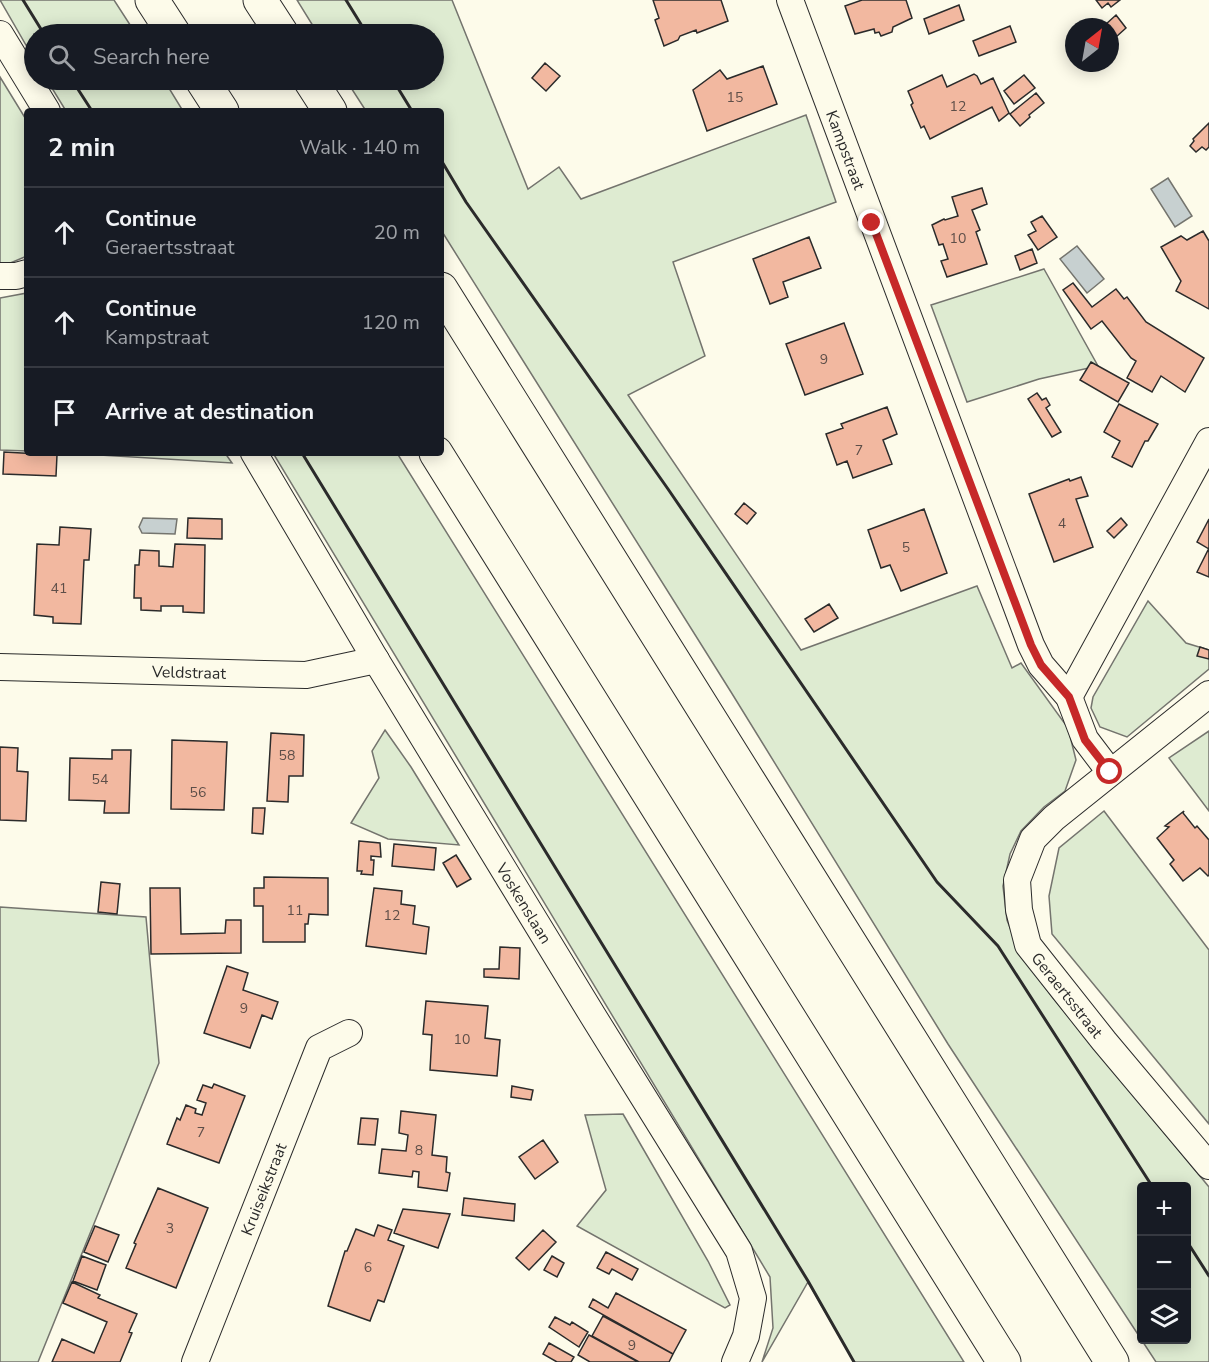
<!DOCTYPE html>
<meta charset="utf-8">
<style>
body{margin:0;font-family:"Nunito Sans",sans-serif;background:#242831;color:#f1f3f6}
.controls{position:absolute;right:18px;bottom:18px;display:grid;overflow:hidden;border-radius:6px;box-shadow:0 3px 15px #0003}
.controls button{width:54px;height:54px;display:grid;place-items:center;padding:0;border:0;border-bottom:2px solid #363941;background:#171b24;color:#f1f3f6;font:30px sans-serif}
.compass{position:absolute;left:1065px;top:18px;width:54px;height:54px;border-radius:50%;background:#171b24;box-shadow:0 3px 15px #0003;rotate:31deg}
.stop{position:absolute;width:18px;height:18px;margin:-14px;border:4px solid #c62828;border-radius:50%;background:#fff}
.stop.end{background:#c62828;border-color:#fff;box-shadow:0 2px 6px #0008}
.list{margin:0;padding:0;list-style:none}
h2{display:flex;justify-content:space-between;align-items:center;height:78px;margin:0;padding:0 24px;font-size:26px}
h2 small{font-size:20px;font-weight:400;color:#9ea1a6}
.list li{display:grid;grid-template-columns:39px 1fr auto;gap:18px;align-items:center;box-sizing:border-box;height:90px;padding:0 24px;border-top:2px solid #363941}
.list b{display:block;font-size:22px;white-space:nowrap}
.list p{margin:0;font-size:20px;white-space:nowrap;color:#9ea1a6}
.list em{font-size:20px;font-style:normal;color:#9ea1a6}
.icon{flex:none;width:33px;height:33px;fill:none;stroke:currentColor;stroke-width:2;stroke-linecap:round;stroke-linejoin:round}
.map{position:relative;flex:none;width:1209px;height:1362px;overflow:hidden}
.search{position:absolute;background:#171b24;box-shadow:0 3px 15px #0003;left:24px;top:24px;width:420px;height:66px;display:flex;align-items:center;gap:15px;box-sizing:border-box;padding:0 21px;border-radius:33px;color:#9ea1a6;font-size:22px}
.panel{position:absolute;background:#171b24;box-shadow:0 3px 15px #0003;left:24px;top:108px;width:420px;height:348px;border-radius:6px}
.map>svg:first-child{display:block}
</style>
<div class="map">
<svg width="1209" height="1362" viewBox="0 0 1209 1362">
<rect width="100%" height="100%" fill="#fdfbea"/>
<path fill="#deebd1" stroke="#74746e" stroke-width="1.5" fill-rule="evenodd" d="M 0,0 L 114,0 L 136,34 L 34,34 L 34,59 Z
M 297,0 L 452,0 L 528,189 L 559,167 L 581,199 L 806,115 L 836,202 L 673,262 L 705,356 L 628,395 L 801,650 L 977,586 L 1012,668 L 1021,663 L 1068,728 L 1076,760 L 1065,791 L 1044,807 L 1021,831 L 1010,854 L 1003,886 L 1007,920 L 1021,955 L 1053,998 L 1209,1187 L 1209,1362 L 1156,1362 L 948,1044 L 731,692 L 441,230 L 441,111 L 366,111 L 346,80 L 434,80 L 434,34 L 318,34 ZM 1142,1186 L 1186,1186 L 1186,1340 L 1142,1340 Z
M 0,77 L 27,121 L 27,256 L 8,264 L 0,264 Z
M 47,80 L 164,80 L 183,111 L 66,111 Z
M 1044,269 L 1098,366 L 1039,379 L 967,402 L 931,305 Z
M 27,293 L 27,451 L 0,450 L 0,298 Z
M 66,453 L 225,453 L 232,463 Z
M 273,453 L 397,453 L 964,1362 L 854,1362 L 808,1282 L 762,1362 L 773,1328 L 770,1277 Z
M 1148,601 L 1186,643 L 1209,650 L 1209,669 L 1127,737 L 1100,727 L 1091,708 L 1093,697 Z
M 385,730 L 411,767 L 459,845 L 388,839 L 351,823 L 379,778 L 372,751 Z
M 1209,731 L 1209,811 L 1169,758 Z
M 1104,811 L 1209,950 L 1209,1124 L 1052,934 L 1049,896 L 1059,848 Z
M 0,907 L 146,917 L 159,1063 L 38,1362 L 0,1362 Z
M 623,1114 L 708,1261 L 730,1305 L 725,1308 L 577,1226 L 606,1190 L 585,1115 Z"/>
<path fill="#c7d0d0" stroke="#74746e" stroke-width="1.5" d="M 1168,178 L 1192,216 L 1175,227 L 1151,189 Z
M 1077,246 L 1104,279 L 1087,293 L 1060,259 Z
M 143,518 L 177,519 L 175,534 L 142,533 L 139,527 Z"/>
<path fill="#f2b8a0" stroke="#2b2b2b" stroke-width="1.5" d="M 653,0 L 721,0 L 728,21 L 697,33 L 696,30 L 680,36 L 678,40 L 664,46 L 655,20 L 659,18 Z
M 862,0 L 906,0 L 912,18 L 893,27 L 892,32 L 881,36 L 879,32 L 875,33 L 874,29 L 855,34 L 845,6 Z
M 1096,0 L 1120,0 L 1111,7 L 1108,3 L 1102,8 Z
M 959,5 L 964,20 L 929,34 L 924,19 Z
M 1116,15 L 1126,28 L 1116,37 L 1110,30 L 1110,27 L 1105,25 Z
M 1010,26 L 1016,42 L 979,56 L 973,41 Z
M 545,63 L 560,76 L 546,91 L 532,78 Z
M 763,66 L 777,104 L 707,131 L 693,90 L 720,70 L 727,79 Z
M 974,74 L 977,76 L 981,84 L 993,78 L 1009,113 L 999,121 L 992,107 L 930,139 L 924,126 L 921,128 L 911,105 L 913,103 L 908,91 L 942,75 L 947,87 Z
M 1024,75 L 1035,88 L 1014,104 L 1004,91 Z
M 1036,93 L 1044,103 L 1029,115 L 1030,117 L 1020,126 L 1010,114 Z
M 1209,123 L 1209,147 L 1206,150 L 1202,147 L 1196,152 L 1190,146 L 1194,141 L 1193,139 Z
M 982,188 L 987,204 L 972,210 L 980,230 L 976,232 L 987,264 L 947,277 L 941,261 L 948,259 L 943,244 L 939,245 L 932,225 L 944,219 L 945,220 L 958,216 L 952,197 Z
M 1042,216 L 1057,237 L 1038,250 L 1028,235 L 1036,231 L 1031,222 Z
M 1203,231 L 1209,241 L 1209,309 L 1176,291 L 1181,281 L 1161,247 L 1181,236 L 1187,240 Z
M 809,237 L 821,268 L 783,282 L 788,297 L 770,304 L 753,259 Z
M 1032,249 L 1037,263 L 1020,270 L 1015,256 Z
M 1073,283 L 1092,307 L 1116,289 L 1124,299 L 1127,297 L 1146,322 L 1204,358 L 1185,392 L 1161,376 L 1152,392 L 1127,378 L 1136,361 L 1131,358 L 1102,321 L 1091,329 L 1063,290 Z
M 844,323 L 863,374 L 805,395 L 786,344 Z
M 1091,362 L 1129,383 L 1118,402 L 1080,380 Z
M 1037,393 L 1042,400 L 1046,398 L 1050,405 L 1046,408 L 1061,432 L 1052,437 L 1028,399 Z
M 1119,404 L 1158,424 L 1148,441 L 1145,441 L 1132,467 L 1112,457 L 1120,441 L 1104,432 Z
M 887,407 L 897,434 L 883,440 L 892,464 L 853,478 L 847,461 L 837,465 L 826,434 L 843,428 L 841,424 Z
M 4,452 L 57,455 L 56,476 L 3,474 Z
M 1081,477 L 1088,496 L 1076,499 L 1093,547 L 1054,562 L 1029,494 L 1069,479 L 1070,481 Z
M 744,503 L 756,513 L 747,524 L 735,514 Z
M 924,509 L 947,573 L 901,591 L 890,565 L 881,568 L 868,530 Z
M 188,518 L 222,519 L 222,539 L 187,538 Z
M 1121,518 L 1127,525 L 1114,538 L 1107,531 Z
M 1209,519 L 1209,549 L 1197,542 Z
M 60,527 L 91,529 L 89,560 L 84,560 L 81,624 L 53,623 L 53,617 L 34,615 L 37,544 L 59,545 Z
M 175,544 L 205,545 L 204,613 L 183,612 L 183,606 L 161,606 L 161,611 L 141,610 L 141,598 L 134,598 L 135,565 L 139,565 L 140,550 L 159,551 L 159,566 L 173,567 Z
M 1209,548 L 1209,577 L 1197,572 Z
M 829,604 L 838,618 L 814,632 L 805,619 Z
M 1200,647 L 1209,650 L 1209,659 L 1197,656 Z
M 271,733 L 304,735 L 303,776 L 289,776 L 288,802 L 267,801 Z
M 172,740 L 227,742 L 224,810 L 171,809 Z
M 0,747 L 18,748 L 17,771 L 28,772 L 26,821 L 0,820 Z
M 112,750 L 131,750 L 129,813 L 104,813 L 105,801 L 69,800 L 70,758 L 112,759 Z
M 253,808 L 265,808 L 263,834 L 252,833 Z
M 1184,811 L 1183,813 L 1195,828 L 1197,826 L 1209,840 L 1209,875 L 1208,876 L 1200,868 L 1183,881 L 1170,864 L 1174,860 L 1157,838 L 1169,827 L 1165,826 Z
M 359,841 L 380,843 L 381,857 L 371,856 L 371,860 L 374,860 L 373,875 L 361,874 L 362,871 L 357,871 Z
M 394,844 L 436,848 L 434,870 L 392,866 Z
M 456,855 L 471,879 L 457,887 L 443,863 Z
M 264,877 L 328,878 L 328,915 L 309,914 L 308,924 L 305,924 L 305,942 L 263,942 L 263,906 L 254,906 L 254,888 L 264,888 Z
M 101,882 L 120,884 L 117,914 L 98,912 Z
M 150,888 L 180,888 L 181,934 L 225,933 L 226,920 L 241,920 L 241,953 L 151,954 Z
M 374,888 L 402,891 L 401,904 L 415,906 L 413,924 L 429,927 L 426,954 L 366,946 Z
M 500,947 L 520,948 L 519,979 L 484,977 L 484,969 L 499,969 Z
M 227,966 L 248,973 L 243,990 L 278,1002 L 272,1019 L 262,1015 L 250,1048 L 204,1033 Z
M 426,1001 L 488,1006 L 485,1038 L 500,1040 L 497,1076 L 430,1070 L 432,1035 L 423,1034 Z
M 214,1084 L 245,1096 L 219,1163 L 167,1144 L 177,1118 L 180,1120 L 186,1105 L 196,1109 L 195,1113 L 202,1115 L 206,1103 L 197,1100 L 203,1085 L 212,1088 Z
M 512,1086 L 533,1090 L 531,1100 L 511,1097 Z
M 401,1111 L 436,1115 L 432,1155 L 447,1157 L 446,1172 L 450,1173 L 447,1191 L 418,1187 L 419,1172 L 413,1171 L 412,1177 L 379,1173 L 382,1149 L 406,1151 L 408,1135 L 399,1133 Z
M 361,1118 L 378,1119 L 375,1145 L 358,1144 Z
M 543,1140 L 558,1162 L 535,1179 L 519,1157 Z
M 158,1188 L 208,1208 L 176,1288 L 126,1268 L 136,1244 L 134,1243 Z
M 464,1198 L 515,1204 L 514,1221 L 462,1215 Z
M 403,1209 L 450,1214 L 438,1248 L 394,1233 Z
M 378,1225 L 392,1230 L 388,1240 L 404,1246 L 384,1302 L 378,1300 L 370,1321 L 328,1306 L 345,1251 L 347,1251 L 356,1229 L 374,1236 Z
M 95,1226 L 119,1235 L 108,1262 L 84,1252 Z
M 543,1230 L 556,1242 L 529,1270 L 516,1258 Z
M 606,1252 L 638,1269 L 632,1280 L 612,1269 L 609,1274 L 597,1268 Z
M 82,1256 L 106,1265 L 97,1290 L 73,1281 Z
M 552,1256 L 564,1263 L 557,1277 L 544,1270 Z
M 72,1282 L 100,1295 L 98,1298 L 137,1314 L 129,1332 L 132,1333 L 120,1362 L 52,1362 L 62,1339 L 94,1353 L 107,1322 L 63,1303 Z
M 616,1293 L 686,1330 L 673,1354 L 589,1307 L 593,1299 L 608,1308 Z
M 603,1316 L 673,1354 L 669,1362 L 639,1362 L 592,1336 Z
M 555,1317 L 570,1325 L 572,1322 L 588,1332 L 579,1347 L 549,1327 Z
M 589,1335 L 638,1362 L 590,1362 L 578,1355 Z
M 549,1343 L 574,1357 L 571,1362 L 557,1362 L 543,1354 Z"/>
<g fill="none" stroke-linecap="round" stroke-linejoin="round">
<defs>
<g id="minor">
<path id="s1" d="M 790,0 L 1031,645 L 1041,665 L 1069,697 L 1085,739 L 1110,772"/>
<path d="M 0,34 L 47,111"/>
<path d="M 0,276 L 16,276 L 27,273"/>
<path id="s2" d="M 254,453 L 376,660 L 593,1016 L 739,1251 L 753,1298 L 746,1336 L 735,1362"/>
<path id="s3" d="M 0,667 L 306,675 L 376,660"/>
<path id="s4" d="M 1209,694 L 1054,818 L 1033,839 L 1017,880 L 1019,910 L 1028,945 L 1104,1041 L 1209,1166"/>
<path d="M 1069,697 L 1209,441"/>
<path id="s5" d="M 195,1362 L 319,1048 L 349,1033"/>
</g>
<path id="motorway" d="M 152,0 L 174,34
M 260,0 L 282,34
M 202,80 L 222,111
M 310,80 L 330,111
M 441,289 L 1112,1362
M 436,453 L 1004,1362"/>
</defs>
<use href="#minor" stroke="#2b2b2b" stroke-width="28"/>
<use href="#motorway" stroke="#2b2b2b" stroke-width="35"/>
<use href="#minor" stroke="#fdfbea" stroke-width="26"/>
<use href="#motorway" stroke="#fdfbea" stroke-width="33"/>
<path stroke="#2b2b2b" stroke-width="3" d="M 23,0 L 44,34
M 346,0 L 367,34
M 72,80 L 92,111
M 393,80 L 412,111
M 441,160 L 466,202 L 668,489 L 937,882 L 998,946 L 1152,1186
M 302,453 L 808,1281 L 854,1362
M 1186,1240 L 1209,1276"/>
</g>
<g fill="none" stroke-linecap="round" stroke-linejoin="round">
<path stroke="#c62828" stroke-width="8" d="M 872,223 L 1031,645 L 1041,665 L 1069,697 L 1085,740 L 1110,772"/>
</g>
<g text-anchor="middle" stroke-width="4.5" stroke-linejoin="round" paint-order="stroke">
<g font-size="14" fill="#5d4e48">
<text x="735" y="102">15</text>
<text x="958" y="111">12</text>
<text x="958" y="243">10</text>
<text x="824" y="364">9</text>
<text x="859" y="455">7</text>
<text x="1062" y="528">4</text>
<text x="906" y="552">5</text>
<text x="59" y="593">41</text>
<text x="287" y="760">58</text>
<text x="100" y="784">54</text>
<text x="198" y="797">56</text>
<text x="295" y="915">11</text>
<text x="392" y="920">12</text>
<text x="244" y="1013">9</text>
<text x="462" y="1044">10</text>
<text x="201" y="1137">7</text>
<text x="419" y="1155">8</text>
<text x="170" y="1233">3</text>
<text x="368" y="1272">6</text>
<text x="632" y="1350">9</text>
</g>
<g font-size="16" fill="#2b2b2b" stroke="#fdfbea">
<text dy="6" stroke="none"><textPath href="#s1" startOffset="160">Kampstraat</textPath></text>
<text dy="6" stroke="none"><textPath href="#s3" startOffset="189">Veldstraat</textPath></text>
<text dy="6" stroke="none"><textPath href="#s2" startOffset="525">Voskenslaan</textPath></text>
<text dy="6" stroke="none"><textPath href="#s4" startOffset="402">Geraertsstraat</textPath></text>
<text dy="6" stroke="none"><textPath href="#s5" startOffset="186">Kruiseikstraat</textPath></text>
</g>
</g>
</svg>
<div class="controls">
<button>+</button>
<button>−</button>
<button><svg class="icon" aria-label="layers" viewBox="0 0 24 24"><path d="M12 4l9 5-9 5-9-5zM3 14l9 5 9-5"/></svg></button>
</div>
<svg class="compass" viewBox="-18 -18 36 36"><path d="M0-13l5 13h-10z" fill="#e53935"/><path d="M0 13l5-13h-10z" fill="#9ea1a6"/></svg>
<div class="stop" style="left:1110px;top:772px"></div>
<div class="stop end" style="left:872px;top:223px"></div>
<div class="search"><svg class="icon" aria-label="search" viewBox="0 0 24 24"><circle cx="10" cy="10" r="6"/><path d="M15 15l6 6"/></svg>Search here</div>
<section class="panel">
<h2>2 min<small>Walk · 140 m</small></h2>
<ul class="list">
<li><svg class="icon" aria-label="ahead" viewBox="0 0 24 24"><path d="M12 20V5M6 11l6-6 6 6"/></svg><div><b>Continue</b><p>Geraertsstraat</p></div><em>20 m</em></li>
<li><svg class="icon" aria-label="ahead" viewBox="0 0 24 24"><path d="M12 20V5M6 11l6-6 6 6"/></svg><div><b>Continue</b><p>Kampstraat</p></div><em>120 m</em></li>
<li><svg class="icon" aria-label="arrive" viewBox="0 0 24 24"><path d="M6 21V4h12l-3 4 3 4H6"/></svg><div><b>Arrive at destination</b></div></li>
</ul>
</section>
</div>
